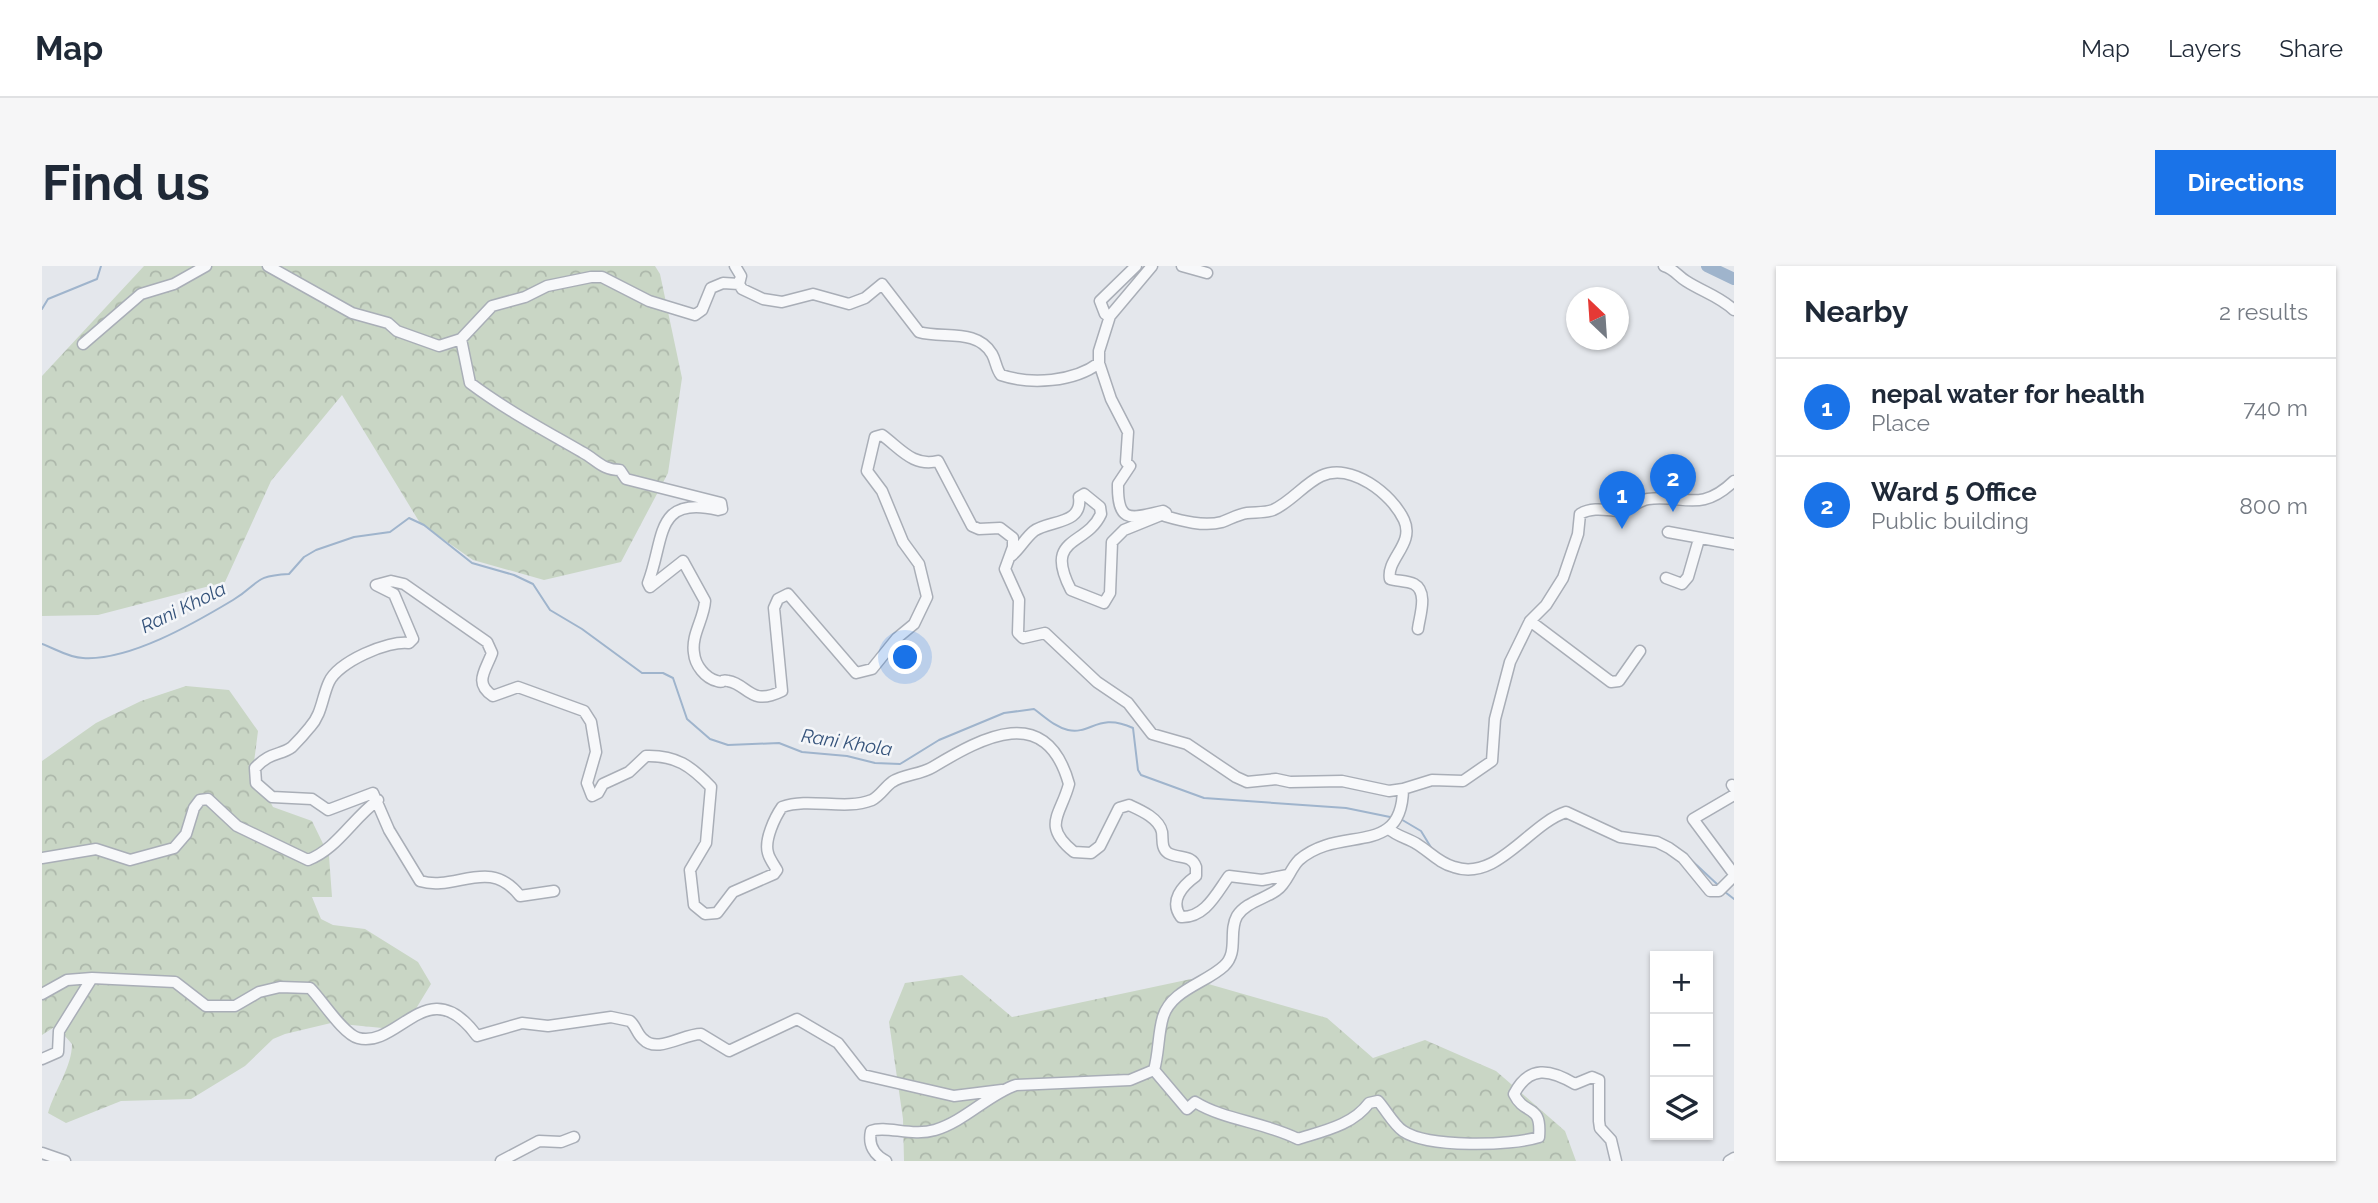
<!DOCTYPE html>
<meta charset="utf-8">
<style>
body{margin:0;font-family:Raleway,sans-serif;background:#f6f6f7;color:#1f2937}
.controls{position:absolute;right:21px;bottom:21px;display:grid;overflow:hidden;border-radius:0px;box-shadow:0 2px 5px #0004}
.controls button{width:63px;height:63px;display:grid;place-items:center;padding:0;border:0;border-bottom:2px solid #e0e1e3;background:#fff;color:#1f2937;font:35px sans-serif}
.compass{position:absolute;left:1524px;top:21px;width:63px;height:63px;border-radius:50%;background:#fff;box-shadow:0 2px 5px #0004;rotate:335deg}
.you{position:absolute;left:864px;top:392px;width:24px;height:24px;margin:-18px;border:5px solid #fff;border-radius:50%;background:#1a73e8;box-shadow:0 0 0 10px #1a73e833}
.badge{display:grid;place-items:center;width:46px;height:46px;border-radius:50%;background:#1a73e8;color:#fff;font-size:23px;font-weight:700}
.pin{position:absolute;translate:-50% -58px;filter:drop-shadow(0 2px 4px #0008)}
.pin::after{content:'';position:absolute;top:37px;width:24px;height:21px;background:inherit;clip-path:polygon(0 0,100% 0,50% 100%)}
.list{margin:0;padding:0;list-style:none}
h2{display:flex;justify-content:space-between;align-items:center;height:91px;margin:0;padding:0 28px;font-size:30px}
h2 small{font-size:23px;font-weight:400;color:#747a83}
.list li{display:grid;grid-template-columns:46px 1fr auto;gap:21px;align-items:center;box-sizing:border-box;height:98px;padding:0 28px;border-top:2px solid #e0e1e3}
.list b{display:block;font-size:26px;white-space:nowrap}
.list p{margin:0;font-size:23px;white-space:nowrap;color:#747a83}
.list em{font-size:23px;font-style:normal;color:#747a83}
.icon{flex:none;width:38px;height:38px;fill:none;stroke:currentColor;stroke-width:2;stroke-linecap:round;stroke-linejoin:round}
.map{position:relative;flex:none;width:1692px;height:895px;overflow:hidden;border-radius:0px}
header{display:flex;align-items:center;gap:42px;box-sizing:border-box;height:98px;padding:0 35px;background:#fff;border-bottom:2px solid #e0e1e3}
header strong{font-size:33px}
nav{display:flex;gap:38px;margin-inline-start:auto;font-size:24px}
.intro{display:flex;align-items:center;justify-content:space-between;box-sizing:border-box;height:168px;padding:0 42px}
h1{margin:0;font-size:49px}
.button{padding:18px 32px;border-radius:0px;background:#1a73e8;color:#fff;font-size:24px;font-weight:700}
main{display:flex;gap:42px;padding:0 42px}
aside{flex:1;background:#fff;border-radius:0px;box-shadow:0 2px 5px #0004}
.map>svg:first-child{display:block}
</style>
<header>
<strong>Map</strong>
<nav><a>Map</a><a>Layers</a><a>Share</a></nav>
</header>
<div class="intro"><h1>Find us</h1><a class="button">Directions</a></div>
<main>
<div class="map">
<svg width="1692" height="895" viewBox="0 0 1692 895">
<defs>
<pattern id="forest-crowns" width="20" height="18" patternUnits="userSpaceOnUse" patternTransform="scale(1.75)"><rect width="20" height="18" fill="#c9d6c5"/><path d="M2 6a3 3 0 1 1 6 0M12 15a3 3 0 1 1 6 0" fill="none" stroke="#adb8ab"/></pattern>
</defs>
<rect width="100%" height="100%" fill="#e4e7ec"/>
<path fill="url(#forest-crowns)" d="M 102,0 L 613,0 L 618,8 L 640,112 L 626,207 L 579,296 L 502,314 L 431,294 L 378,257 L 300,129 L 229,215 L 183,316 L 56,349 L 0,350 L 0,110 Z
M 144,420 L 187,424 L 216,465 L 211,504 L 231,541 L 270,555 L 287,590 L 290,631 L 270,631 L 279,653 L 291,659 L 323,663 L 376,696 L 389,718 L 361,764 L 289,757 L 243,768 L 231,773 L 203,800 L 149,833 L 79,835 L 24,857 L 6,847 C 13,823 30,801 30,778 L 14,760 L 0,769 L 0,495 L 54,457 L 99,435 Z
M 920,709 L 970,751 L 1149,713 L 1285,752 L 1331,792 L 1383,774 L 1454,805 L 1523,865 L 1534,895 L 862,895 L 861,853 L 847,756 L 863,717 Z"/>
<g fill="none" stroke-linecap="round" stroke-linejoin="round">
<path stroke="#9fb4cc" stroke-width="2" d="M 0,43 L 6,33 L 55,13 L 59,0
M 0,378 C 12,382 27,392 41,392 C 87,395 151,358 191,334 C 219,317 210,310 247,308 L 262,291 L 274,284 L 312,271 L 348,266 L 367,252 L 382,259 L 430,297 L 472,309 L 491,318 L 508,344 L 540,363 L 600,407 L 621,407 L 631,412 L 645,453 L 668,473 L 686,479 L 737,477 L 760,486 L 805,490 L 833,497 L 858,498 L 897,474 L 962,447 L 992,443 C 1003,451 1013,461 1026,464 C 1049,469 1056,446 1091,462 L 1096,504 L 1099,509 L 1162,532 L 1304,542 L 1348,551
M 1357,552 L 1379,565 L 1390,583
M 1490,562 L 1514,545
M 1647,592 L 1676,619
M 1683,626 L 1692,633"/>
<path stroke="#9fb4cc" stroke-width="12" d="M 1665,0 L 1692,13"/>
<defs>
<path id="minor" d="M 226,0 L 310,47 L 346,57 L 355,65 L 397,80 L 419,73 L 450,40 L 483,31 L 505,20 L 549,11 L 560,11 L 607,35 L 653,49 L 660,44 L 669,22 L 681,17 L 697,18 L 700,23 L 721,33 L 740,36 L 771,28 L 807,38 L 823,32 L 840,18 L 877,66 C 901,73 935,62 950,88 C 954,95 954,103 959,109 C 989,119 1032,116 1057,97
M 693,0 L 699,10 L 697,18
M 1140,0 L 1165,7
M 1622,0 C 1632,3 1636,10 1644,15 C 1661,26 1677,30 1692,44
M 1068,50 L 1063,48 L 1058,35 L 1094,0
M 419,73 L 428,117 C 464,144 502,164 540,186 C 555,194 560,204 578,204 L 584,213 L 679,237 L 680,243 L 676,244 C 612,229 623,273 606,317 L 608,321 L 641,295 L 663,335 C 662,353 649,369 652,387 C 653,399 663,412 675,415 C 683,418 677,413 686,415 C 706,418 708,441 740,425 L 732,342 L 736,333 L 746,328 L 814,407 L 830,403 L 855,372 L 872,358 L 885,331 L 877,298 L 861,276 L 840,225 L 825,205 L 833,171 L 840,169 C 859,183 871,201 896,195 L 930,260 L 937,263 L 958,262 L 971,272 L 971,281 L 963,303 L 977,334 L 976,367 L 981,372 L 1003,367 L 1055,416 L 1086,437 L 1110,468 L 1145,478 L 1194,511 L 1205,516 L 1234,513 L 1248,516 L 1300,515 L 1347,525 L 1361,523
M 41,78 L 99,28 L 132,18 L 164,0
M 1123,250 C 1140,255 1162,261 1180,256 C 1188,253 1197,248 1205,247 C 1214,246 1223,247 1231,244 C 1249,236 1262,218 1279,210 C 1309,196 1350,228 1362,254 C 1373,278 1344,293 1348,313 C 1355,315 1366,315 1372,318 C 1387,326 1377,352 1376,363
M 1626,266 L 1692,278
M 969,290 C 978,283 983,272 992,265 C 1007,254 1041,259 1037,231 L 1042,228 L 1058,241 L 1059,248 C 1044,281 1001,270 1029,324 L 1062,337 L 1068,327 L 1070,276 L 1082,264 L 1124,247 L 1121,245 C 1092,251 1075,261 1076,218 L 1088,200 L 1084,196 L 1086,166 L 1069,133 L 1057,97 L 1057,85 L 1068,50 L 1110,0
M 1624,312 L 1640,318 L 1646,311 L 1657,273
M 1488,355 L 1569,416 L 1577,415 L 1598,385
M 1690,519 L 1692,522
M 1692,529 L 1651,553 L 1692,608
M 1347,563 C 1356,571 1366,572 1375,578 C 1388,586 1397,597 1412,601 C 1455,616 1487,558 1524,546 L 1578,571 L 1615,576 L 1627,582 L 1641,592 L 1668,625 L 1677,625 L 1692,610
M 0,592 L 54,583 L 88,594 L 132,582 L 144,568 L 152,542 L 158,534 L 166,533 L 195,560 L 266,594 C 295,583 310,553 336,534
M 512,625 L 478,630 C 447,590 414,626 378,615 L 347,564 L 331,527 L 286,544 L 270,533 L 230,531 L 214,517 L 213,502 C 229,485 238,490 250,481 C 254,477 264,466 268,461 C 280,448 280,431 287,416 C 296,396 346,374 367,377 L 371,373 L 352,328 L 334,319 L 349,315 L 362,318 L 445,376 L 450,387 C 444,404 431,417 451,430 L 476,421 L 542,445 L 549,456 L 554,486 L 545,517 L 550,530 L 556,527 L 561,518 L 587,506 L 604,490 C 634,489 649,500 669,521 L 664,577 L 648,604 L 652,639 L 663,648 L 675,647 L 691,626 L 732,608 L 735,604 C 732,599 727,592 726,587 C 722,574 733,551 740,541 C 768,531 802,545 830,534 C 838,530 843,521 850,516 C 862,508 878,509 891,501 C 941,471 1004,436 1027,518 C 1019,549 999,559 1032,586 L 1049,587 L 1058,580 L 1077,542 L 1087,539 C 1098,544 1117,552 1120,566 C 1121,574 1119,582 1126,587 C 1136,593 1150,588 1154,601 L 1154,610 C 1140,620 1127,635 1139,651 C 1163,652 1174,628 1187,610 L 1220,614 L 1246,609
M 0,728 L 25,714 L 50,712
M 0,793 L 16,786 L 17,765 L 50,712 L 133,716 L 164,740 L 193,740 L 217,726 L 238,721 L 268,722 C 280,734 301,768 316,772 C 357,783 386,703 435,770 L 480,757 L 506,760 L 569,751 L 588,755 C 594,760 595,768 601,773 C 615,788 641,768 659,768 L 687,785 L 755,753 L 796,777 L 821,809 L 912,830 L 960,824
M 1112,804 L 1145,843 L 1153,836 C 1182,854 1222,856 1256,873 C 1281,865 1311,859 1327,837 L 1336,835 C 1344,844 1352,859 1361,865 C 1386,882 1469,880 1497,871 C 1500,836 1483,851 1472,828 C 1487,799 1508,803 1533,818 L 1550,811 L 1557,814 L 1557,855 L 1558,862 L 1569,874 L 1574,895
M 0,887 L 23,895
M 459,895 L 497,875 L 519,876 L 532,871
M 844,895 C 832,889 826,879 829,865 C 844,859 870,871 893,864 C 923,855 947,828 974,819 L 1088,814 L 1112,804 C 1117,787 1116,767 1121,751 C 1129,724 1164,717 1182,700 C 1197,686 1186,666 1195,650 C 1204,636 1223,633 1235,624 C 1245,617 1248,603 1257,594 C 1298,558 1360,593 1361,523 L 1390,514 L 1421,515 L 1450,495 L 1453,453 L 1468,396 L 1488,355 L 1504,339 L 1521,312 L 1536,268 L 1538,248 C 1550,241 1563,244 1576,245 C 1588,245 1594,235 1606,233 C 1641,228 1658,248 1692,215
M 1687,895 L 1692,892"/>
</defs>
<use href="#minor" stroke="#a9aeb7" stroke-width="13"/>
<use href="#minor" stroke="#f7f8fa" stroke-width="10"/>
</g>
<g text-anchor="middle" stroke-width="5" stroke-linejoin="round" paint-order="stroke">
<g font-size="19" font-style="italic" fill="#34527a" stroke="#f4f6f9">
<text transform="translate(141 341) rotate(-26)" y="7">Rani Khola</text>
<text transform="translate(805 476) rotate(9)" y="7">Rani Khola</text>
</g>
</g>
</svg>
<div class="controls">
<button>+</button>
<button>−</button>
<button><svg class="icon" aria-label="layers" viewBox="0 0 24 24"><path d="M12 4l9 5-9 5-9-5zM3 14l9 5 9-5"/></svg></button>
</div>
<svg class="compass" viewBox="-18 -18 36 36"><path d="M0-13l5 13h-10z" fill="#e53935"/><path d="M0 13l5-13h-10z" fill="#747a83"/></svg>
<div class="you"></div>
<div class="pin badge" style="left:1580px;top:263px">1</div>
<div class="pin badge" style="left:1631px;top:246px">2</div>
</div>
<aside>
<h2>Nearby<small>2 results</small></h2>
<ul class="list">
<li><span class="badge">1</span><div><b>nepal water for health</b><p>Place</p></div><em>740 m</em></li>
<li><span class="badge">2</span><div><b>Ward 5 Office</b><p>Public building</p></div><em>800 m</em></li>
</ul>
</aside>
</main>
